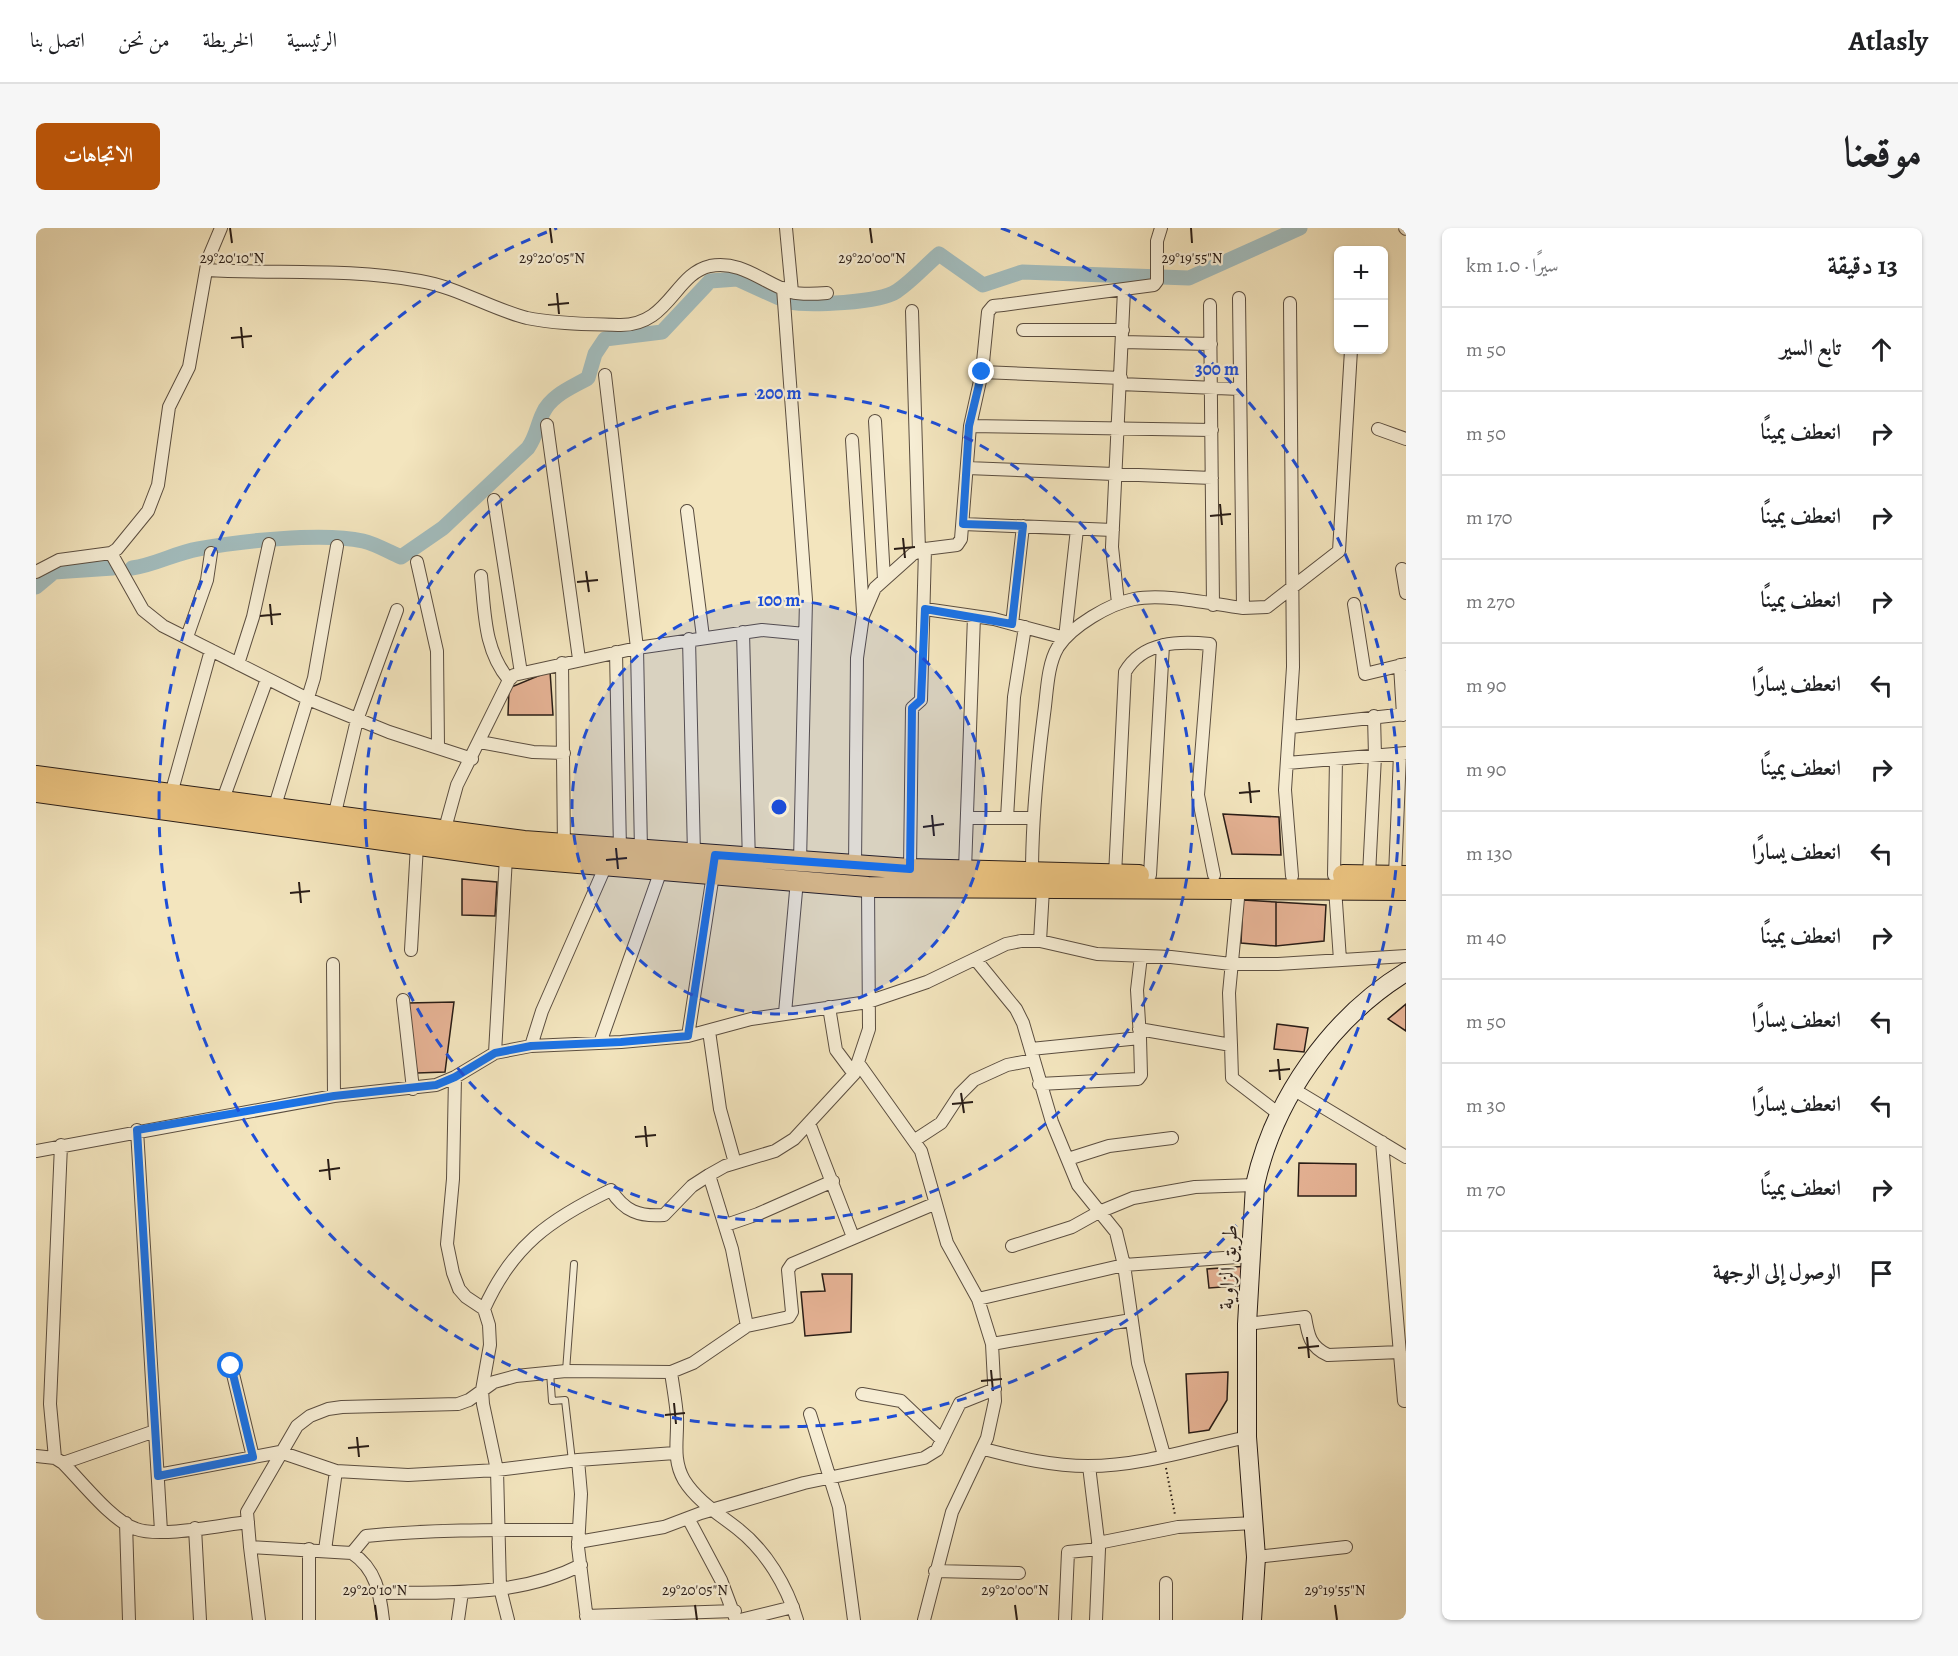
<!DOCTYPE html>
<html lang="ar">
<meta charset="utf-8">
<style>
body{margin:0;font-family:Alegreya,Amiri,serif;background:#f6f6f6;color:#202124;direction:rtl}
.controls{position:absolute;right:18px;top:18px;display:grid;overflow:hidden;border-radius:9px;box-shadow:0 2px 4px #0004}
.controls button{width:54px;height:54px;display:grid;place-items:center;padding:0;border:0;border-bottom:2px solid #e0e0e0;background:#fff;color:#202124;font:30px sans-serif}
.stop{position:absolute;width:18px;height:18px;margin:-14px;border:4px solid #1a73e8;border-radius:50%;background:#fff}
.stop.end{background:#1a73e8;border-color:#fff;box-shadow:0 2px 6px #0008}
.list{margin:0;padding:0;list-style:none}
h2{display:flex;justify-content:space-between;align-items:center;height:78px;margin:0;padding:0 24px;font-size:26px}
h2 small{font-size:20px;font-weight:400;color:#757577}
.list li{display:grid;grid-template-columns:39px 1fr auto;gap:18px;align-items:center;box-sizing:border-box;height:84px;padding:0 24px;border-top:2px solid #e0e0e0}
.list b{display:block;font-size:22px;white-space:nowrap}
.list em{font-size:20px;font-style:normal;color:#757577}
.icon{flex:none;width:33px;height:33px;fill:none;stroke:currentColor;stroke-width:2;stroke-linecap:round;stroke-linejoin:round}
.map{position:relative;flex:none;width:1370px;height:1392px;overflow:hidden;direction:ltr;border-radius:9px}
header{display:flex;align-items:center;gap:36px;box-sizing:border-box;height:84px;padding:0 30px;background:#fff;border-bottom:2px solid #e0e0e0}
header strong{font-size:28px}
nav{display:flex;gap:33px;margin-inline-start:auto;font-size:21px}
.intro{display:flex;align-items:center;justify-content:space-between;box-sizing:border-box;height:144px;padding:0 36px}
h1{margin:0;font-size:42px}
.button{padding:15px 27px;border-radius:9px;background:#b45309;color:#fff;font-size:21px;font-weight:700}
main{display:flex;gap:36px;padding:0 36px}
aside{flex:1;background:#fff;border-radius:9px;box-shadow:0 2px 4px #0004}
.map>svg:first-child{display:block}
</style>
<header>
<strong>Atlasly</strong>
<nav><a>الرئيسية</a><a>الخريطة</a><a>من نحن</a><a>اتصل بنا</a></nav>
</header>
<div class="intro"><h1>موقعنا</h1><a class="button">الاتجاهات</a></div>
<main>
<aside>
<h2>13 دقيقة<small>سيرًا · 1.0 km</small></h2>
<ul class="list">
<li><svg class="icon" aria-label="ahead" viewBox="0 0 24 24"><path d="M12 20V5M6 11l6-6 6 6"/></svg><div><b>تابع السير</b></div><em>50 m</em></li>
<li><svg class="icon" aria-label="right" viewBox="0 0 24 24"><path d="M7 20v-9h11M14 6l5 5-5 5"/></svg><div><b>انعطف يمينًا</b></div><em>50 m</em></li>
<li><svg class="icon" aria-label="right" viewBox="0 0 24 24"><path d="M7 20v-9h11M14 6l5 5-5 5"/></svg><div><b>انعطف يمينًا</b></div><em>170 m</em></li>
<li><svg class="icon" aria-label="right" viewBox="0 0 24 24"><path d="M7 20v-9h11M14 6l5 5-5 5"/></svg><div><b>انعطف يمينًا</b></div><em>270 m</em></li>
<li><svg class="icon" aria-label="left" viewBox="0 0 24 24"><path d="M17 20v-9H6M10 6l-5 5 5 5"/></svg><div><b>انعطف يسارًا</b></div><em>90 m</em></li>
<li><svg class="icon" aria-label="right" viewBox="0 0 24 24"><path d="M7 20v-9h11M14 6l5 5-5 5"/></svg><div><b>انعطف يمينًا</b></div><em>90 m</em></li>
<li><svg class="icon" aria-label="left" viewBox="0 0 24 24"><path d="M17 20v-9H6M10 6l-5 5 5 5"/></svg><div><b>انعطف يسارًا</b></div><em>130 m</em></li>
<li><svg class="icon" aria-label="right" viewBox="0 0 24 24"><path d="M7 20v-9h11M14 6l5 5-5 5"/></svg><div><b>انعطف يمينًا</b></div><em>40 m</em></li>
<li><svg class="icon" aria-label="left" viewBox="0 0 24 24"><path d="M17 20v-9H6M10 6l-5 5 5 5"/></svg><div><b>انعطف يسارًا</b></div><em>50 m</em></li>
<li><svg class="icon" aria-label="left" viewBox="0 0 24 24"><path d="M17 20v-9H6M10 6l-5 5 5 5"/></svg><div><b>انعطف يسارًا</b></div><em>30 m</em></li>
<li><svg class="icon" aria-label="right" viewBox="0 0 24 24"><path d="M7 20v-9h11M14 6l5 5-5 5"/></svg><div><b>انعطف يمينًا</b></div><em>70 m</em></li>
<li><svg class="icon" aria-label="arrive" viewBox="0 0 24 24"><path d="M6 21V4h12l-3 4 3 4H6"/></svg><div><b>الوصول إلى الوجهة</b></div></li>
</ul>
</aside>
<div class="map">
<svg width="1370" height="1392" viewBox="0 0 1370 1392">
<rect width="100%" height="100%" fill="#f3e5be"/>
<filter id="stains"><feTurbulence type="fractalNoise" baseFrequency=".00333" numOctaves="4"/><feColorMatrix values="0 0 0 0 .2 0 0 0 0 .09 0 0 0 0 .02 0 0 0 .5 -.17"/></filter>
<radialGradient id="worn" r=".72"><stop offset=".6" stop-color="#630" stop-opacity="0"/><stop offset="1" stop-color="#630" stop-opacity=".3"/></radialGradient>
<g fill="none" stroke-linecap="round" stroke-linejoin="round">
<path stroke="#a2bcbd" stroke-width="15" d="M 752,74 C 773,78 844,75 861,63 C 876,53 889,38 903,26 L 947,57 L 986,44 L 1153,50 L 1264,0
M 96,340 C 119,337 139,325 162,321 C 203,313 287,304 327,313 C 340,316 353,324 365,329 L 407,300 L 492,220 C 501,207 501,197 507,185 C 515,167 537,159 552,150 L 559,126 L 569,111 L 626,104 L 674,53 L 701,51 L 743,70
M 0,359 L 18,344 L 77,340"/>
</g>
<path fill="#e5b294" stroke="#281c16" stroke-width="1.5" d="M 514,443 L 517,487 L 472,487 L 473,460 Z
M 1187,586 L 1243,589 L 1245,627 L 1196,626 Z
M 426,651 L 461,654 L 459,688 L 426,687 Z
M 1207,672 L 1240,674 L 1240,718 L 1205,715 Z
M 1240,674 L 1290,677 L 1288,713 L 1240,718 Z
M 418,774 L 409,844 L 381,845 L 372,775 Z
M 1370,776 L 1370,803 L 1352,791 Z
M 1241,796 L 1272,800 L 1268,824 L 1238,821 Z
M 1263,935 L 1320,936 L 1320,968 L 1262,968 Z
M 1212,1038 L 1212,1057 L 1173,1060 L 1171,1041 Z
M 786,1046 L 816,1046 L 815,1104 L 769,1108 L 765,1064 L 789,1063 Z
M 1192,1144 L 1191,1172 L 1173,1202 L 1153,1205 L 1150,1146 Z"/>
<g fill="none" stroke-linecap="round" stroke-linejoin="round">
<defs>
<path id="lane" d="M 530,1143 L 538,1036
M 514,1144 L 516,1173 L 529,1172 L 536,1233"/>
<path id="street" d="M 750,0 L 756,64
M 1369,0 L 1370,1
M 171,42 C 242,46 313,40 384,53 C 421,59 455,81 491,90 C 520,96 553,96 582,97 C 633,99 638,46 674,38 C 706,32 727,55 755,64 C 766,67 779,66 791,65
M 747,60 L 770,372 L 764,634
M 1254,75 L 1257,439 L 1249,562 L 1256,648
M 1174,77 L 1177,377
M 876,83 L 883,323
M 987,102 L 1087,102
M 1086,114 L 1175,116
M 946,144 L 1085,150
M 1084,156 L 1204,161
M 839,193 L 848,351
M 511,197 L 543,431
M 934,198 L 1176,202
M 1342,201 L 1370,211
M 816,212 L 827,384
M 931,240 L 1176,250
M 458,272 L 485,445
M 651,283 L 667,409
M 927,296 L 1077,302
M 75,325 L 107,382 L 127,398 L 272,471 L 353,504 L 436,531
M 381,334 L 401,423 L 402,518
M 1366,341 L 1370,365
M 0,344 L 23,332 L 75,325 L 81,321 L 112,283 L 122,257 L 133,179 L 153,139 L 172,31 L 185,0
M 445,348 C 449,386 448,422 473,452
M 1082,375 L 1076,319 L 1088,62
M 1318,376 L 1329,446 L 1370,436
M 1207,380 L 1231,379 L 1303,323 L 1315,122
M 889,381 L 958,391 L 1029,410 L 1041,301
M 976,396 L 987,298
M 707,404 L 713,635
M 151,409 L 171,352 L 175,325
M 653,411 L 658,626
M 580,424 L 584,621
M 526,435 L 528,621
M 202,436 L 217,389 L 233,316
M 1364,437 L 1367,487
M 1255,499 L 1370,486
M 444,514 L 497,524 L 528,525
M 1251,535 L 1370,525
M 135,566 L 175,422
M 186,574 L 231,451
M 238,581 L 278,450 L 301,318
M 298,589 L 321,492 L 361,382
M 931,590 L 997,590
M 971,590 L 978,469 L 989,399
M 408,604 L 421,557 L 473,452 L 478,447 L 601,420 L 569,147
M 605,622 L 601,420 L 726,402 L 769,406
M 819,638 L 821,430 L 827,388 L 839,360 L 877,326 L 889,321 L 921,317 L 925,311 L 934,198 L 946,144 L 952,84 L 957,78 L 967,77 L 1118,57 L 1121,53 L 1121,13 L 1125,0
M 874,641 L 876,480 L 885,472 L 889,321
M 929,642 L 938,388
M 996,646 C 996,592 1001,540 1008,486 C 1011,466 1011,437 1022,419 C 1036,398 1073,376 1098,371 C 1129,365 1175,376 1207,380 L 1203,70
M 1079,647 L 1089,444 C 1107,413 1143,413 1174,416 L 1162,567 L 1178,647
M 1114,647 L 1127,417
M 1298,647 L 1300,531
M 1333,647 L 1339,528 L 1338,488
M 1359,647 L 1364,526
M 1299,660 L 1304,732
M 1004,713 L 1007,661
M 375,722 L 381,617
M 940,732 L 980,781 L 987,795 L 1016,894 L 1042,957 L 1080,1004 L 1088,1037 L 1102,1135 L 1128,1227
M 297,736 L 298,868
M 367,772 L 377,861
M 793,779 L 800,822 L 818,846
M 749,785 L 761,652
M 1103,801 L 1195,817 L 1196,850 L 1243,886
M 673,803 L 684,881 L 699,935
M 652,808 L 678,640
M 564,815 L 625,642
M 1195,817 L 1193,765 L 1203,660
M 495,818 L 506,783 L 570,637
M 995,821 L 1104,810 L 1101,762 L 1105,728
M 459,825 L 495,818 L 585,814 L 652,808 L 715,791 L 832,774 L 891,754 L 970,716 L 985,713 L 1004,713 L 1061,726 L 1135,729 L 1195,736 L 1242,736 L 1370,728
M 823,836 L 885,923 L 911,1015 L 942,1071 L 956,1116 L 959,1173 L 951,1210 L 916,1284 L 888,1392
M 419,849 L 417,951 L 411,1016 L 417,1045 L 423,1061 L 430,1069 L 448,1081 L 453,1097 L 454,1117 L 446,1162 L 447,1176 L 461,1242 L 464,1360 L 472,1392
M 1003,856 L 1102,851 L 1105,847 L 1104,810
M 1257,861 L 1370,929
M 773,895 L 817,1009
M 101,902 L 125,1303
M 879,912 L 905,895 L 924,866 L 938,852 L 971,837 L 997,832
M 1346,914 L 1368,1173
M 0,923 L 298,868 L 400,857 L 419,849 L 459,825 L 470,629
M 1032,931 L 1073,918 L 1136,910
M 673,947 L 696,1021 L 711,1098
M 690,997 L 722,986 L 797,953
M 976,1018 L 1036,999 L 1063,984 L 1097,970 L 1159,959 L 1219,957
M 942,1071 L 1088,1037 L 1216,1028
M 448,1081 C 476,1018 514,991 575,962 C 588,983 603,989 628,987 L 656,958 L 673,947 L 689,938 L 739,923 L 758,911 L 818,846 L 833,801 L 832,659
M 1211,1096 L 1269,1089 C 1272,1107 1274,1119 1292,1127 L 1364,1124
M 956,1116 L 1095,1092
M 195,1138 L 217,1229
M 635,1144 C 637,1159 640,1174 641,1189 C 642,1211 636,1231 648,1252 C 661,1273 683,1286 702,1301 C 730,1323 751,1358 761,1392
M 826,1166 L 865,1173 L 906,1212
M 774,1186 L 803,1279 L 818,1392
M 948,1221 C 982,1230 1017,1238 1052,1238 C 1105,1238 1160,1220 1211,1209
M 0,1228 L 19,1230 L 27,1235 C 46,1254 76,1293 100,1301 C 125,1310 185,1297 212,1294
M 19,1230 L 14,1176 L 25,917
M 542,1232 L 545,1266 L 542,1319 L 551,1392
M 27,1235 L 119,1203
M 1053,1238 L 1063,1321 L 1060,1392
M 122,1247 L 244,1224 L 300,1243 L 372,1247 L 461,1242 L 542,1232 L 639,1225
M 652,1290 L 685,1352 L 700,1392
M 90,1295 L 93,1392
M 159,1300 L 164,1392
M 542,1314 L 628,1299 L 665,1285 L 768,1255 L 888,1230 L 901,1222 L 924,1175 L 959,1161
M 1062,1315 L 1142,1299 L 1218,1295
M 214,1319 L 223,1392
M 273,1321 L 273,1392
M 289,1322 L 300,1243
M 316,1325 L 330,1308 C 401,1301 472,1302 542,1302
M 1220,1329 L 1310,1319
M 899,1343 L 983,1345
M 1130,1355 L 1130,1392
M 344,1365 C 411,1364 483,1369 545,1337
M 550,1388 L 699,1383
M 347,1392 C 344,1365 340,1341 316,1325 L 214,1319 L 211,1284 L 261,1198 L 274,1188 L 292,1181 L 306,1179 L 422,1176 L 433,1172 L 458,1154 L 480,1148 L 530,1143 L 635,1144 L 657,1135 L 711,1098 L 753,1089 L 756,1084 L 752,1042 L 756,1036 L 898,976
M 422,1392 L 426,1364
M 704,1392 L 757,1379
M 1029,1392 L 1032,1324 L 1063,1321"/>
<path id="secondary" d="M 1216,1392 L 1220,1329 L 1211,1209 L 1211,1096 L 1219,957 C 1238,871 1295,790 1370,744"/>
<path id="primary" d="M 0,548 L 488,613 L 874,641 L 1103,647
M 0,564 L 470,629 L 832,659 L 1370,662
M 1307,647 L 1370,648"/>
</defs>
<use href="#lane" stroke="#5b4e40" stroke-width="8"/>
<use href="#street" stroke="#5b4e40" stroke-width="14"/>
<use href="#secondary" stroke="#281c16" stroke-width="20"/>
<use href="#primary" stroke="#281c16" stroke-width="22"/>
<path stroke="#281c16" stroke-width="2" stroke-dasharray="1.5 3" stroke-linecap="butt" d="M 1130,1240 L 1139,1287"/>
<use href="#lane" stroke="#f7eed5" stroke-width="6"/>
<use href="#street" stroke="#f7eed5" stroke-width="12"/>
<use href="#secondary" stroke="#f7eed5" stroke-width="18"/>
<use href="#primary" stroke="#eac27f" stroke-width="20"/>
</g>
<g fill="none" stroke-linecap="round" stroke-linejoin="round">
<path stroke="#1a73e8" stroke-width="8" d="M 195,1138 L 217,1229 L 122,1248 L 101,902 L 298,868 L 400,857 L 419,849 L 459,825 L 495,818 L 585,814 L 652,808 L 679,627 L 874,641 L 876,480 L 885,472 L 889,381 L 976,396 L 987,298 L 927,296 L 933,198 L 946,144"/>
</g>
<path fill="none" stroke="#281c16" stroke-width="2" d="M 194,0 L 196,15M 514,0 L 516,15M 834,0 L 836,15M 1155,0 L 1156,15M 521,65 L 523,86M 512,77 L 533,75M 205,99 L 207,120M 195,110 L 216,108M 1184,276 L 1186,297M 1174,288 L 1195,286M 867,310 L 869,330M 858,321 L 879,319M 550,343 L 553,364M 541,354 L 562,352M 234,376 L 236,397M 224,388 L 245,386M 1213,554 L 1215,575M 1203,565 L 1224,563M 896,587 L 898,608M 887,599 L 908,596M 580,620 L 582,641M 570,632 L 591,630M 263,654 L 265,675M 254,665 L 274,663M 1242,831 L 1244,852M 1233,843 L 1254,841M 925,865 L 928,885M 916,876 L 937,874M 609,898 L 611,919M 599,909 L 620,907M 292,931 L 294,952M 283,943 L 304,940M 1271,1109 L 1273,1130M 1262,1120 L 1283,1118M 955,1142 L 957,1163M 945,1153 L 966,1151M 638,1175 L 640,1196M 629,1187 L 649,1185M 321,1209 L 323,1229M 312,1220 L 333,1218M 339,1377 L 341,1392M 659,1377 L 661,1392M 979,1377 L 981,1392M 1299,1377 L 1301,1392"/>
<circle cx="743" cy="579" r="207" fill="#1d4ed8" fill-opacity=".12"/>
<g fill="none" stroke="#1d4ed8" stroke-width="3" stroke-dasharray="10 8">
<circle cx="743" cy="579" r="207"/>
<circle cx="743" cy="579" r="414"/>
<path d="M965 0A620 620 0 1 1 521 0"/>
</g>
<g text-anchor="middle" stroke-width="4.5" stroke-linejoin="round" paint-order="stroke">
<g font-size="21" fill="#281c16" stroke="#f7eed5">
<text transform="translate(1192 1039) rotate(-87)" y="7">طريق الزاوية</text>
</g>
</g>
<g font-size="15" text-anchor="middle" fill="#281c16" stroke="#f7eed5" stroke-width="4.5" stroke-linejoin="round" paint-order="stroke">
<text x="196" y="35">29°20'10"N</text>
<text x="516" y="35">29°20'05"N</text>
<text x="836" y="35">29°20'00"N</text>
<text x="1156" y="35">29°19'55"N</text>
<text x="339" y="1367">29°20'10"N</text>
<text x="659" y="1367">29°20'05"N</text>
<text x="979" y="1367">29°20'00"N</text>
<text x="1299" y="1367">29°19'55"N</text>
</g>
<circle cx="743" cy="579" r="9" fill="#1d4ed8" stroke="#f7eed5" stroke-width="3"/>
<g font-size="18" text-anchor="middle" font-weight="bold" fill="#1d4ed8" stroke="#f7eed5" stroke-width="4.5" stroke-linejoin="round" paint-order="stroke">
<text x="1181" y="147">300 m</text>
<text x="743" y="171">200 m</text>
<text x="743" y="378">100 m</text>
</g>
<rect width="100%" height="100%" filter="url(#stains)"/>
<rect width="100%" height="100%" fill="url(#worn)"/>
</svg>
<div class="controls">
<button>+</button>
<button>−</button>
</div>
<div class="stop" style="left:195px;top:1138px"></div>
<div class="stop end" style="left:946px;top:144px"></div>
</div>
</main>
